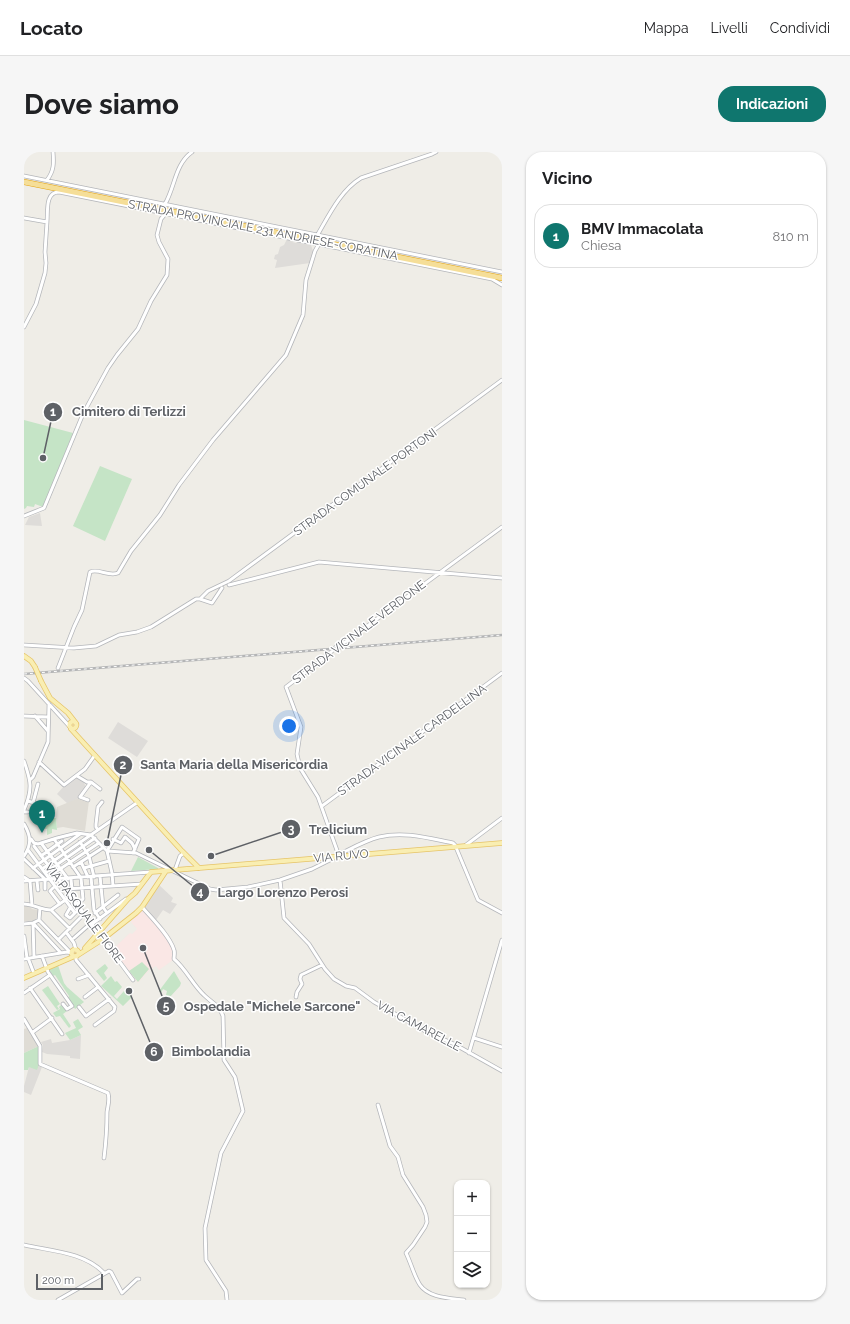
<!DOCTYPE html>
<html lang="it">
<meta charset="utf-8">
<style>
body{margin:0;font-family:Raleway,sans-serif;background:#f6f6f6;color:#202124}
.controls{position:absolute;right:12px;bottom:12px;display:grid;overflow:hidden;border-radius:8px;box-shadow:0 1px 3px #0004}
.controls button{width:36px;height:36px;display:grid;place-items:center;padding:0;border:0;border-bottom:1px solid #e0e0e0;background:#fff;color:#202124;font:20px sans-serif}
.scale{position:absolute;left:12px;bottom:10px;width:67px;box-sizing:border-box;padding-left:4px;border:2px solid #5e6166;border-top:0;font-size:11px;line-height:14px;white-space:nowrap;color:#5e6166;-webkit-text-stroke:3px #fff;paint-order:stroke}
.you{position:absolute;left:265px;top:574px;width:14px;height:14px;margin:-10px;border:3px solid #fff;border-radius:50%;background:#1a73e8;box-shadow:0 0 0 6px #1a73e833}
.badge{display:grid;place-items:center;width:26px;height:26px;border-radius:50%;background:#0f766e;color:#fff;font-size:13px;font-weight:700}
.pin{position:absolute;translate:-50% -33px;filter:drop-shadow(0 1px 2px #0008)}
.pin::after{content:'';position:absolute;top:21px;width:14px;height:12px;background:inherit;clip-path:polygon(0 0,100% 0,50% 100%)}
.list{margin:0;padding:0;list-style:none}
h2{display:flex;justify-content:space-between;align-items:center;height:52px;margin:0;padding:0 16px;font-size:17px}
h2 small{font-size:13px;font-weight:400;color:#757577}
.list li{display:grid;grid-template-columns:26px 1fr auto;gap:12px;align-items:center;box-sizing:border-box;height:64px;margin:0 8px 8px;padding:0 8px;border:1px solid #e0e0e0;border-radius:16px}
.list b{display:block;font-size:15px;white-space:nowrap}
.list p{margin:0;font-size:13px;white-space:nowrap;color:#757577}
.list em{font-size:13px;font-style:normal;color:#757577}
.icon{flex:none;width:22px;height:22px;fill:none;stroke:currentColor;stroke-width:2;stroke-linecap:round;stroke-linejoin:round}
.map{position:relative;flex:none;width:478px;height:1148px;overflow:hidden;border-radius:16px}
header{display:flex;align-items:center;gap:24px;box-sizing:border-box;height:56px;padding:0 20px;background:#fff;border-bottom:1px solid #e0e0e0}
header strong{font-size:19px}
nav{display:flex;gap:22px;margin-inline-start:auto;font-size:14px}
.intro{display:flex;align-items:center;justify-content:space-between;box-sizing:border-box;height:96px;padding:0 24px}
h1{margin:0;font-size:28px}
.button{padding:10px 18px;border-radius:16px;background:#0f766e;color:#fff;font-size:14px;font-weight:700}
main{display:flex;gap:24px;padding:0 24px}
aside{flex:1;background:#fff;border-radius:16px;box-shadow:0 1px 3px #0004}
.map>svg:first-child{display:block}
</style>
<header>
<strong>Locato</strong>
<nav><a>Mappa</a><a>Livelli</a><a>Condividi</a></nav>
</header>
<div class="intro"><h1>Dove siamo</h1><a class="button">Indicazioni</a></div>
<main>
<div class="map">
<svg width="478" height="1148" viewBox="0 0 478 1148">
<rect width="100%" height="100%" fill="#efede7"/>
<path fill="#dedcd9" d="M 263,87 L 267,88 L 268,90 L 272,91 L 273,90 L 287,93 L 289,99 L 286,111 L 251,116 L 253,108 L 250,107 L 251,103 L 254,102 L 256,95 L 260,93 Z
M 16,361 L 18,374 L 1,373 L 5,365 Z
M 94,570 L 124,589 L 113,605 L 84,586 Z
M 53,625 L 59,629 L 61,633 L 61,636 L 55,646 L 44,652 L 33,642 L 40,634 Z
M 134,732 L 149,746 L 147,750 L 153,752 L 146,762 L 139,758 L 132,768 L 119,755 Z
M 57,883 L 56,907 L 46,906 L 46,904 L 23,902 L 18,900 L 19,893 L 17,890 L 27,887 L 28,891 L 46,888 Z
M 15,912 L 18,915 L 7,943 L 0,940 L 0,934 L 5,915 Z"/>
<path fill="#dfdcd5" d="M 55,646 L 65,649 L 61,679 L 39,675 L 33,676 L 32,666 L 33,655 Z
M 0,754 L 5,754 L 8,757 L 14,758 L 14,765 L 8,770 L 0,769 Z
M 3,876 L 6,879 L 15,894 L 0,901 L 0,877 Z"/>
<path fill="#fae7e5" d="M 119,758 L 135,775 L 149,798 L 147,801 L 149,801 L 149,808 L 135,818 L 132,814 L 125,818 L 114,831 L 89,797 L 106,781 L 108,782 L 113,777 L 107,770 L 108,768 Z"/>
<path fill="#c5e4c6" d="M 0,268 L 49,281 L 19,355 L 11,352 L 10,355 L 3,354 L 2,356 L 0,357 Z
M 76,314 L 108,327 L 81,389 L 49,374 Z
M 14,660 L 21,660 L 21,666 L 32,666 L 33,678 L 28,677 L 28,681 L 23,683 L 23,677 L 21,677 L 22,668 L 14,667 Z
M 114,705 L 134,716 L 134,717 L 107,719 Z
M 118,810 L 125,817 L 114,830 L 105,819 Z
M 81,812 L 84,816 L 80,821 L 83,826 L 80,829 L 72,819 Z
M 34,813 L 40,831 L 43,835 L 60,850 L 51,857 L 44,846 L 45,844 L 31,823 L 29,824 L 25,818 L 26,816 Z
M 150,819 L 157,831 L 156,834 L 145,846 L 142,843 L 143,839 L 139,837 L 137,841 L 135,839 Z
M 87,824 L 91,830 L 93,829 L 98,835 L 90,844 L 93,847 L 100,839 L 108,845 L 99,854 L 77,834 Z
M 24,834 L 36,852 L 33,854 L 35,857 L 33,858 L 18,838 Z
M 37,853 L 43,859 L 39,862 L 47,874 L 45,876 L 36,864 L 32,865 L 29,861 L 36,857 L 35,855 Z
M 54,867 L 59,875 L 54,878 L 57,883 L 46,888 L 41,881 L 52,876 L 49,870 Z
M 15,894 L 15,912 L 13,918 L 5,915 L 4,918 L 0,918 L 0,901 Z"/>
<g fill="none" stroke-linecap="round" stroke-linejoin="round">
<defs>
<path id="minor" d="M 0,24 L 478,120
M 23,28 C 30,19 30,11 29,0
M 141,52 C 151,35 151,12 168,0
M 0,66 L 23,70 C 24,59 21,40 35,40 L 468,127 L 478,133
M 294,82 C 305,63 317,38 337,26 L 408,2 L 412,0
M 0,175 L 12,152 L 21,121 L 22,111 L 21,100 L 23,70
M 0,364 L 20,356 L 59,262 L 84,216 L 93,203 L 114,177 L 127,149 L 143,123 L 144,107 L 135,90 L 133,83 L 137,67 L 142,61
M 478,375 L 323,489 L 313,494 L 304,503 L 262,535 L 277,575 L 273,602 L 276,616 L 294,645 L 315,704 L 318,701 C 330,695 343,688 355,685 C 380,679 404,686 429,691 L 431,693 L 454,748 L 478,761
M 205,433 L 295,410 L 478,426
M 176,447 L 184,439 L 205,429 L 478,228
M 0,493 L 50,496 L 72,494 L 95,483 L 113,480 L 127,475 L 172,447 L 176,447 L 188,451 L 198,436
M 34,516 L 50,475 L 58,458 L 66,420 C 74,416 85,425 94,421 L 107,399 L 136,363 L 155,333 L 189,288 L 262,203 L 279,163 L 282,128 L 291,99 L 295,92
M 0,526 L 4,529 L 46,575
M 0,564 L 24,565
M 11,564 L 24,579
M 0,609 C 7,629 9,637 0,658
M 15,610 L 40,633 L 61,617 L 71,603
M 53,624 L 63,630 L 67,630 L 56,645 L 64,648
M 7,627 L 9,625 L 24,590 L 25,552
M 67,630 L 76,637
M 4,649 L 13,652
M 9,651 L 14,632
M 298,654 L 478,521
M 0,660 L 4,660
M 0,672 C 7,684 8,692 0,704
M 74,678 L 72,675 L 72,672 L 74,655 L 78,650
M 7,687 L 10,691 L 14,692 L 33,686 L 53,681 L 67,683 L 83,699 L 112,701 L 186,737 L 192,738 L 224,735 L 256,728 L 288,717 L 310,706
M 30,687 L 57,726 L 59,747 L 53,752
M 89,687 L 97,691 L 101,685 L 108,691 L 111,697
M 56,690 L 65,704 L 70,725
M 17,691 L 44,727
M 442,693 L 478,666
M 10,694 L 109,828
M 4,698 L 51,761
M 83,699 L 98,675 L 115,687 L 109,701
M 83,699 L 88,721 L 89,734
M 17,704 L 38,689
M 0,707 L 22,728
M 57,710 L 64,725
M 49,715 L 80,695
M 9,716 L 56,682
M 60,716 L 85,709
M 18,717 L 114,650
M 151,718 L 156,704 L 160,701
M 21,721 L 71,686
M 30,721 L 75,691
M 76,724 L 79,755 L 83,761
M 0,725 L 6,729
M 67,725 L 70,758 L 76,767
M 47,727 L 48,737
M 21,728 L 21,737
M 256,728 L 260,766 L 285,792 L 301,817 L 310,827 L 322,834 L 331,836 L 350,850 L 403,880 L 430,892 L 478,919
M 0,729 L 127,720
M 6,729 L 8,753
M 13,729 L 14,738
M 31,734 L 26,739 L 36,752
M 42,737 L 118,732
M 0,752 C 9,752 17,758 27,758
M 118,755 C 127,765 146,784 150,798 C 151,800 150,804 150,807 C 162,817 169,833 180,843 C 187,850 196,854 199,864 L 200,908 L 211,925 L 219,959 L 197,1001 L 181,1076 L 182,1108 L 202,1139 L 203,1148
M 46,756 L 42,763 L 46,766 L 56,756
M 27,758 L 46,777
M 27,758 L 47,744
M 71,761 L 94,743
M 15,768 L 46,800
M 15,768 L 16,756
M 9,771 L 37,801
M 9,771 L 10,805
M 0,772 L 9,771 L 15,768
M 68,772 L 102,747
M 42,780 L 50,791 L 52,798
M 0,784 L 3,806
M 50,786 L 67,771
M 35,787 L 60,762
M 18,804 L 24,820 L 48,854 L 43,857 L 39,852
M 52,804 L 52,808 L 91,855 L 90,859 L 71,873
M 4,806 L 9,819
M 0,807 L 43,800 L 48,801
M 54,827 L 65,823
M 6,836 L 38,882
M 0,841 L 26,823
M 61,845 L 74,835
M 272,845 L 273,840 L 278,832 L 276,827 L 277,823 L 298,813
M 55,855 L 62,864 L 85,847
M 0,867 L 16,894 L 16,912 L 84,941 C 86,948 84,953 83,960 C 83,976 82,990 80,1006
M 9,880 L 28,866
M 450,886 L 478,895
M 445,901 L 478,788
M 354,953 L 366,994 L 374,1005 L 379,1023 L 399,1055 L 402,1063 L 403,1070 L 401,1075 L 389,1093 L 382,1101 C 387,1111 390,1124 396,1133 C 405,1146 426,1146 440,1148
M 0,1093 C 27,1099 60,1100 80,1121
M 34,1148 L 85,1119 L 87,1120 L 98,1141 L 113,1127 L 115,1127"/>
<path id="major" d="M 0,504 L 7,509 L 11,515
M 17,529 L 26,546 L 44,561 L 51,570
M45.5 573a3.5 3.5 0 1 1 7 0a3.5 3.5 0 1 1-7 0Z
M 47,577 L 158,699 L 175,716
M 61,796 L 104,747 L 111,741 L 127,720 L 478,691
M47.5 801a3.5 3.5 0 1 1 7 0a3.5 3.5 0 1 1-7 0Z
M 54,803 L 79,787 L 112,761 L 118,755 L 142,719
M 0,826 L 51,804"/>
<path id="highway" d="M 0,30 L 478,126"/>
</defs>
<use href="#minor" stroke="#b4b6ba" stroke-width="4.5"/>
<use href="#major" stroke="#e6c468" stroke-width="5.5"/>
<use href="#highway" stroke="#e3a313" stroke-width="6"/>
<use href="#minor" stroke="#fff" stroke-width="3"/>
<use href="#major" stroke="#f9eeb2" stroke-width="4"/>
<use href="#highway" stroke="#f5de98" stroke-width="5"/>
<defs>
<path id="rail" d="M 0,522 L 478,483"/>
</defs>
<use href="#rail" stroke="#b4b5b6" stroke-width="2.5"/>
<use href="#rail" stroke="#fff" stroke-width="1" stroke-dasharray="3" stroke-linecap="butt"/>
<defs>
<path id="major-bridge" d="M 11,515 L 17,529"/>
</defs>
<use href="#major-bridge" stroke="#e6c468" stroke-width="5.5" stroke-linecap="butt"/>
<use href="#major-bridge" stroke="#f9eeb2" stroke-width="4"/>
</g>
<g text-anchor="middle" stroke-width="3" stroke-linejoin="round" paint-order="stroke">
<g font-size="12" fill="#5e6166" stroke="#fff">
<text transform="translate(239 78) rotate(11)" y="4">STRADA PROVINCIALE 231 ANDRIESE-CORATINA</text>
<text transform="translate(341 330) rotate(-36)" y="4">STRADA COMUNALE PORTONI</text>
<text transform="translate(335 480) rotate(-37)" y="4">STRADA VICINALE VERDONE</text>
<text transform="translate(388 588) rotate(-36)" y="4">STRADA VICINALE CARDELLINA</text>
<text transform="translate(317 704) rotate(-5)" y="4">VIA RUVO</text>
<text transform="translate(60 761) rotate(53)" y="4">VIA PASQUALE FIORE</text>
<text transform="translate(395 874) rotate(28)" y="4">VIA CAMARELLE</text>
</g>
</g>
<path fill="none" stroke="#5e6166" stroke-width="1.5" d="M19 306L29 260M83 691L99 613M187 704L267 677M125 698L176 740M119 796L142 854M105 839L130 900"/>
<g fill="#5e6166" stroke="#fff" stroke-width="1.5">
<circle cx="19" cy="306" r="4"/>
<circle cx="83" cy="691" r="4"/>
<circle cx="187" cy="704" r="4"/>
<circle cx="125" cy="698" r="4"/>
<circle cx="119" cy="796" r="4"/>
<circle cx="105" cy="839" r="4"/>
<circle cx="29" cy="260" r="10"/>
<circle cx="99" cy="613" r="10"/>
<circle cx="267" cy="677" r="10"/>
<circle cx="176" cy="740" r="10"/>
<circle cx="142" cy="854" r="10"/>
<circle cx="130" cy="900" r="10"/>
</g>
<g font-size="12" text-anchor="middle" font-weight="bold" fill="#fff">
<text x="29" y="264">1</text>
<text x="99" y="617">2</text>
<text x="267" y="681">3</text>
<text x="176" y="744">4</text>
<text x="142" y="858">5</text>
<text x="130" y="904">6</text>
</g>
<g font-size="13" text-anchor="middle" font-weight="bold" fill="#5e6166" stroke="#fff" stroke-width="3" stroke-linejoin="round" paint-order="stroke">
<text x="105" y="264">Cimitero di Terlizzi</text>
<text x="210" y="617">Santa Maria della Misericordia</text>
<text x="314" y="682">Trelicium</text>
<text x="259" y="745">Largo Lorenzo Perosi</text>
<text x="248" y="859">Ospedale "Michele Sarcone"</text>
<text x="187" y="904">Bimbolandia</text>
</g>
</svg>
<div class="controls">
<button>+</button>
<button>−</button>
<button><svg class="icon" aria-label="layers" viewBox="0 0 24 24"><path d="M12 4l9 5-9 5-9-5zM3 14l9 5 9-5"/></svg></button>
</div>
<div class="scale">200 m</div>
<div class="you"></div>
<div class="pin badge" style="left:18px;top:681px">1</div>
</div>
<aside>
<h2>Vicino<small></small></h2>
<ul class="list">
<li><span class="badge">1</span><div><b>BMV Immacolata</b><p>Chiesa</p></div><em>810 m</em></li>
</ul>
</aside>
</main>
